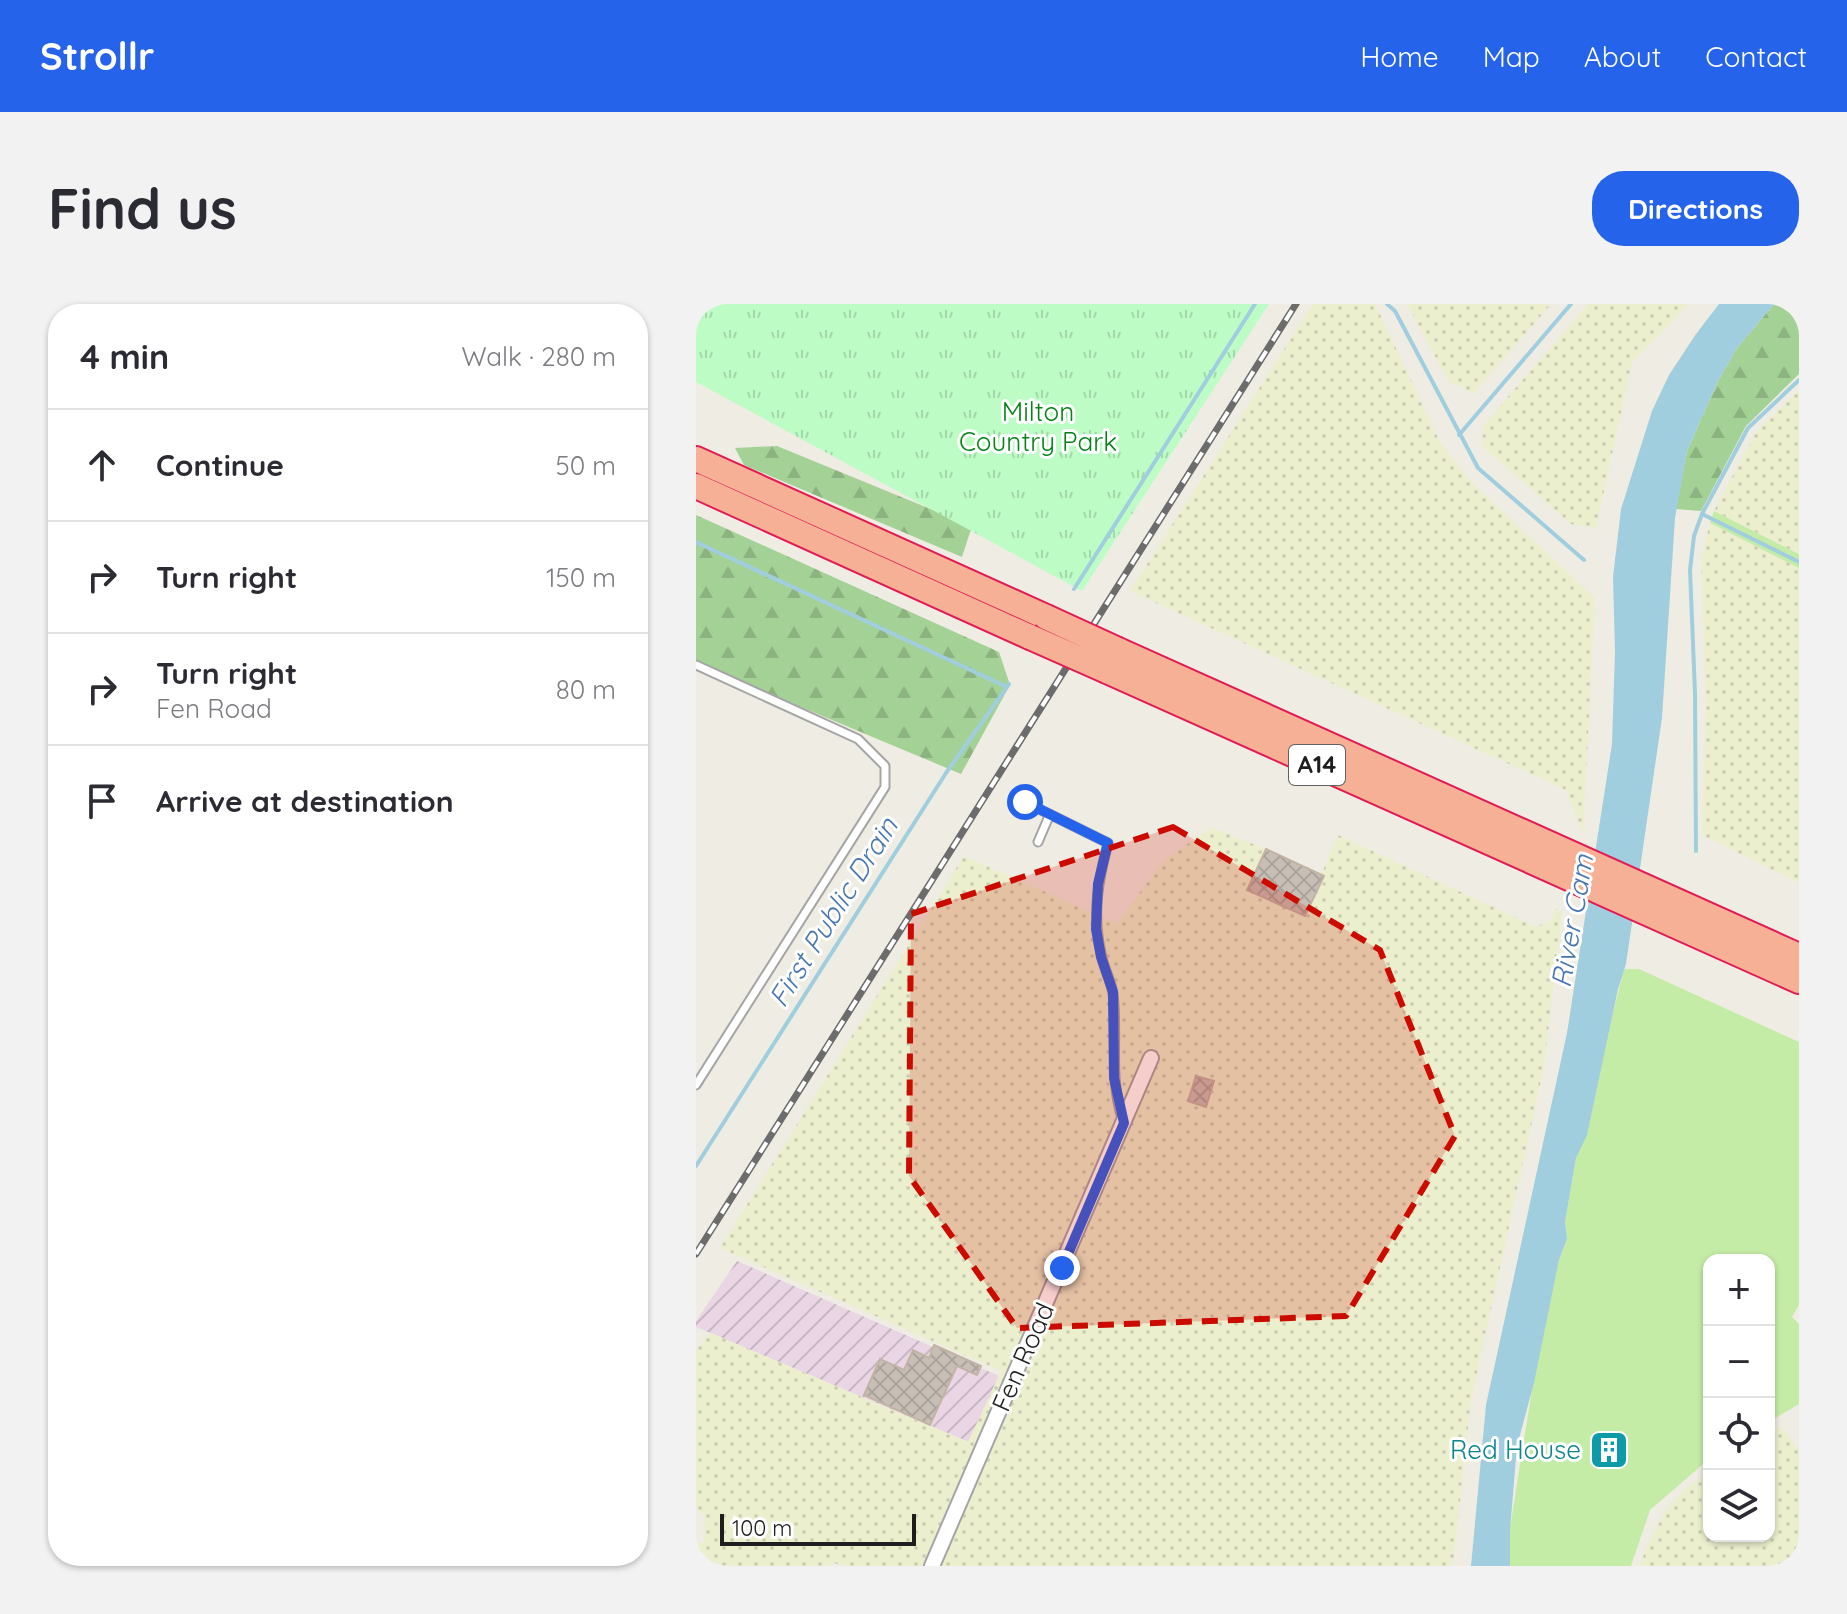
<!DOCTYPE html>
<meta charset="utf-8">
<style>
body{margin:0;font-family:Quicksand,sans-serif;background:#f2f2f3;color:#2b2b33}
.controls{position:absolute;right:24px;bottom:24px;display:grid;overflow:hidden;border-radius:16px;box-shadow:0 2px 6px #0004}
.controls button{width:72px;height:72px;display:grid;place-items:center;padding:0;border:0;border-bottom:2px solid #e1e1e2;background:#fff;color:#2b2b33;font:40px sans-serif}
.scale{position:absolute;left:24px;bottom:20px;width:196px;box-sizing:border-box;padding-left:8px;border:4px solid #1e1e1e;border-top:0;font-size:22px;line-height:28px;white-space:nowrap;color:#1e1e1e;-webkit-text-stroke:6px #fff;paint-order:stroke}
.stop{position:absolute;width:24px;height:24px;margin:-18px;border:6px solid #2563eb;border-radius:50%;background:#fff}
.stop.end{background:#2563eb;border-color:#fff;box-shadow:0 2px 8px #0008}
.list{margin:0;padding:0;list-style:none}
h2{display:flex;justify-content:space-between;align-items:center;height:104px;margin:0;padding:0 32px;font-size:34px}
h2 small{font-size:26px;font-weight:400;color:#7c7c81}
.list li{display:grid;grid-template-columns:52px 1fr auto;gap:24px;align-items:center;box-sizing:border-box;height:112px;padding:0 32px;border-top:2px solid #e1e1e2}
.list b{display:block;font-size:30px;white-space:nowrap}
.list p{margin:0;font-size:26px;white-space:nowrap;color:#7c7c81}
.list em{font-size:26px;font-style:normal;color:#7c7c81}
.icon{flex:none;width:44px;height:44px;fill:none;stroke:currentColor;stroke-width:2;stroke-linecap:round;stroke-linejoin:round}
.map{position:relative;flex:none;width:1103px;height:1262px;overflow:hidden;border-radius:32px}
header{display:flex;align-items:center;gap:48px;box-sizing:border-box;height:112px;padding:0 40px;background:#2563eb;color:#fff}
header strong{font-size:38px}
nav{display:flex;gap:44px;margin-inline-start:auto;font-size:28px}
.intro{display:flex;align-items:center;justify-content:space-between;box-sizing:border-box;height:192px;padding:0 48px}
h1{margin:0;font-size:56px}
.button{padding:20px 36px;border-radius:32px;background:#2563eb;color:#fff;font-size:28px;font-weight:700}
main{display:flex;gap:48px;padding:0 48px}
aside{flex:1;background:#fff;border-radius:32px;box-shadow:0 2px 6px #0004}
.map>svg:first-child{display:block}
</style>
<header>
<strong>Strollr</strong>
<nav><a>Home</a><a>Map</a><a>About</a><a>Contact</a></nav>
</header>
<div class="intro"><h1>Find us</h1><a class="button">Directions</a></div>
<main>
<aside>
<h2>4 min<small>Walk · 280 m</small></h2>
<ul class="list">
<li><svg class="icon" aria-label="ahead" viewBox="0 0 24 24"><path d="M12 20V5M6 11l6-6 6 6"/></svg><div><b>Continue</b></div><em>50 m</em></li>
<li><svg class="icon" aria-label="right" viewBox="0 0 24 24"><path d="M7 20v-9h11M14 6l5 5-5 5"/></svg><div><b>Turn right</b></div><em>150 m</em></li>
<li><svg class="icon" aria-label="right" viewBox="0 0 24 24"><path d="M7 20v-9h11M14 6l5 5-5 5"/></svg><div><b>Turn right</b><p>Fen Road</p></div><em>80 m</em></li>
<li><svg class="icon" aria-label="arrive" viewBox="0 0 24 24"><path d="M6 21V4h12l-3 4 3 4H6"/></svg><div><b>Arrive at destination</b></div></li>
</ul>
</aside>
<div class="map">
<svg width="1103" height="1262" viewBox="0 0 1103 1262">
<defs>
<pattern id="industrial-furrows" width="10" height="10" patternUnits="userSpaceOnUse" patternTransform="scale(2)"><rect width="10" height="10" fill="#e9d5e4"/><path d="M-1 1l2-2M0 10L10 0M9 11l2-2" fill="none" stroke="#c7b6c3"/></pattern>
<pattern id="farmland-dots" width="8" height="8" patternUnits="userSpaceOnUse" patternTransform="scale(2)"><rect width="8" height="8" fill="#ebefce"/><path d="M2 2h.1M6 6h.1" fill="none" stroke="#c9ccb0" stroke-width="1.8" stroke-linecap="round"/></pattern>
<pattern id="forest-firs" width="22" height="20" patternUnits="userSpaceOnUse" patternTransform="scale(2)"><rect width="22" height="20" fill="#a4d196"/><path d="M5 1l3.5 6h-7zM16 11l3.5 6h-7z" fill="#8db381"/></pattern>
<pattern id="park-tufts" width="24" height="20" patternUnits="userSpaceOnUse" patternTransform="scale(2)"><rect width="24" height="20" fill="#befcc6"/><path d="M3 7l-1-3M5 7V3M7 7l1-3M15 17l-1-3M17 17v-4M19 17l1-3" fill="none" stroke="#a3d8aa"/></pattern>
<pattern id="building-cross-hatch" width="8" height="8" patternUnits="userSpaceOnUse" patternTransform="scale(2)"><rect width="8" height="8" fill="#c7bfb6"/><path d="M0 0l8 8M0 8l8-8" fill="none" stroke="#aaa49c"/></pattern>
</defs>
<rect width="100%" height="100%" fill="#efece3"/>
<path fill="url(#industrial-furrows)" d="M 41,957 L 303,1072 L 273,1138 L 0,1023 L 0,1017 Z"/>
<path fill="url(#farmland-dots)" d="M 617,0 L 679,0 L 744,138 L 775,178 L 899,294 L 887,531 L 870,486 L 434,287 Z
M 711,0 L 855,0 L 778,89 L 753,78 Z
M 892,0 L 993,0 L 936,58 L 900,224 L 875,220 L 786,142 L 787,122 Z
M 1103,86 L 1103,250 L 1018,207 L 1060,128 Z
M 1014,219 L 1103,264 L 1103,579 L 1006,531 L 1010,399 L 1005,255 Z
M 516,523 L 626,569 L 642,531 L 840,623 L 855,616 L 860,605 L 866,607 L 848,763 L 775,1096 L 757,1262 L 146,1262 L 136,1258 L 133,1262 L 0,1262 L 0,1239 L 8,1238 L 9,1213 L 0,1203 L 0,1046 L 15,1029 L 272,1138 L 305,1067 L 24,944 L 268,552 L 421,620 L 467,557 Z
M 1084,1122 L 1103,1147 L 1103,1262 L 944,1262 L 950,1244 L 970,1206 L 990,1184 L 1013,1168 L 1013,1232 L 1073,1232 L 1073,1130 Z"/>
<path fill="#c5eca7" d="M 1018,207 L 1103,250 L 1103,264 L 1014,219 Z
M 928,665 L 943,665 L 1103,738 L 1103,1001 L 1096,1013 L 1103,1020 L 1103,1100 L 1073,1118 L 1073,956 L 1013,956 L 1013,1155 L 954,1206 L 935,1262 L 808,1262 L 841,1054 L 863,956 L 871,935 L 869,918 L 880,854 Z"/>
<path fill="url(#forest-firs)" d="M 1078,0 L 1103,0 L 1103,70 L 1050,122 L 1005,207 L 980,205 L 991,147 L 1022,77 L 1041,44 Z
M 81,142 L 276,222 L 266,253 L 48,161 L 39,144 Z
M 0,211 L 303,348 L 314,381 L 265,470 L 0,359 Z"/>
<path fill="url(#park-tufts)" d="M 0,0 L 573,0 L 386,287 L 0,78 Z"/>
<path fill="#a1cedf" d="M 1023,0 L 1078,0 L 1041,44 L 1022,77 L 991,147 L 979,214 L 966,414 L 930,660 L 922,685 L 891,831 L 880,854 L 869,918 L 871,935 L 863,956 L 838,1079 L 821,1142 L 814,1226 L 814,1262 L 775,1262 L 790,1101 L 871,729 L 916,440 L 919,347 L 917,273 L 925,205 L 956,107 L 973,71 L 1000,30 Z"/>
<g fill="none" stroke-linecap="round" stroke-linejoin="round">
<path stroke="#a1cedf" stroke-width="4" d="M 691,0 L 699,7 L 782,164 L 888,256
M 763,131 L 875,0
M 1006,210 L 1103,258
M 0,238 L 311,383
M 378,285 L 559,0
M 1000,547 L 999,389 L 994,266 L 998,232 L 1006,210 L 1052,124 L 1103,76
M 0,862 L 250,469 L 313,380"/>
</g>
<path fill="url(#building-cross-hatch)" stroke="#c2b3a5" stroke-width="2" d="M 570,545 L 628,572 L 609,612 L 551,586 Z
M 500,772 L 518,777 L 510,803 L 492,797 Z
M 238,1041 L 285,1062 L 281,1071 L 261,1062 L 234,1121 L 168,1091 L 184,1055 L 208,1066 L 217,1046 L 233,1054 Z
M 908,1136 L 924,1146 L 917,1158 L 900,1148 Z"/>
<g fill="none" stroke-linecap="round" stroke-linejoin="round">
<defs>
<path id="service" d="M 0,361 L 162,435 L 189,462 L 189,483 L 0,781
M 329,498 L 412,539 C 402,576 396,611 405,649 C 407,663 415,676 417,690 C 422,732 413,773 426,814
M 342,538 L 354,510"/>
<path id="minor" d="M 236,1262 L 455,754"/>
<path id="trunk" d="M 0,155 L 350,313
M 0,182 L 334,333
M 422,346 L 1103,652
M 411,367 L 1103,677"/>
</defs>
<use href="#service" stroke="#a5a5a5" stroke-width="11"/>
<use href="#minor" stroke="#a5a5a5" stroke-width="18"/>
<use href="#trunk" stroke="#e21b55" stroke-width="28"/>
<use href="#service" stroke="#fff" stroke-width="7"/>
<use href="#minor" stroke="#fff" stroke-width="14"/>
<use href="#trunk" stroke="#f5b096" stroke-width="24"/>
<defs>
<path id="rail" d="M 0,950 L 600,0"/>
</defs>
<use href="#rail" stroke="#6c6c6c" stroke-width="7"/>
<use href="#rail" stroke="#fff" stroke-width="4" stroke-dasharray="12" stroke-linecap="butt"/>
<defs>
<path id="trunk-bridge" d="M 350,313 L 422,346
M 334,333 L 411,367"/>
</defs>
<use href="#trunk-bridge" stroke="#e21b55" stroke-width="28" stroke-linecap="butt"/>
<use href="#trunk-bridge" stroke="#f5b096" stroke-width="24"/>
</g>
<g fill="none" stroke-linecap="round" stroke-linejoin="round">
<path stroke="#2563eb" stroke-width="10" d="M 329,498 L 412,539 L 402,580 L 400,625 L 405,653 L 417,688 L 418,774 L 428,819 L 366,964"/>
</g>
<path fill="#cc0b00" fill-opacity="0.2" stroke="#cc0b00" stroke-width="6" stroke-dasharray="16 10" stroke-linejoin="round" d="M 477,523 L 684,646 L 759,832 L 650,1012 L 321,1024 L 213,872 L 215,610 Z"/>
<defs>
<symbol id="building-square" viewBox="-11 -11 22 22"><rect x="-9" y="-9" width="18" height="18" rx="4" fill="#0f9aa8" stroke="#fff"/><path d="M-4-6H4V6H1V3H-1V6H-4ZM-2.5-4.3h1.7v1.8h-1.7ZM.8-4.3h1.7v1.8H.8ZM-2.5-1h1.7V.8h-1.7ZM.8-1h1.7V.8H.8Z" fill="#fff"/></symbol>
</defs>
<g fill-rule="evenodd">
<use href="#building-square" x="891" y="1124" width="44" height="44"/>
</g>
<g text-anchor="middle" stroke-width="6" stroke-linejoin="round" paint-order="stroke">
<rect fill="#fff" stroke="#626262" stroke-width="2" x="593" y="441" width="56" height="40" rx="6"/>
<g font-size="24" font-weight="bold" fill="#1e1e1e">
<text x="621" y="469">A14</text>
</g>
<g font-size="26" fill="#068217" stroke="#fff">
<text x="342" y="117">Milton<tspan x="342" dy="30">Country Park</tspan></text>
</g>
<g font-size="26" fill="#1e1e1e" stroke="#fff">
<text transform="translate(327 1053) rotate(-66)" y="9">Fen Road</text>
</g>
<g font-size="26" fill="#0d838f" stroke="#fff" text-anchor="end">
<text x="885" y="1155">Red House</text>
</g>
<g font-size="28" font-style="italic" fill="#4676b2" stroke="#fff">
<text transform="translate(137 608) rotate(-58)" y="10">First Public Drain</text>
<text transform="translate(876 617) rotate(-80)" y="10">River Cam</text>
</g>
</g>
</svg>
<div class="controls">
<button>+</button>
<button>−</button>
<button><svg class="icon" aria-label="locate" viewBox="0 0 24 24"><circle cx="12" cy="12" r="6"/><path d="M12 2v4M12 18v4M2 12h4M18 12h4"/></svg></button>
<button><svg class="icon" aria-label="layers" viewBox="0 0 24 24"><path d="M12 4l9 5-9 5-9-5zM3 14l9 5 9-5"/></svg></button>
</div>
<div class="scale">100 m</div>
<div class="stop" style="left:329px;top:498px"></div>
<div class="stop end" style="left:366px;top:964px"></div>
</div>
</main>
